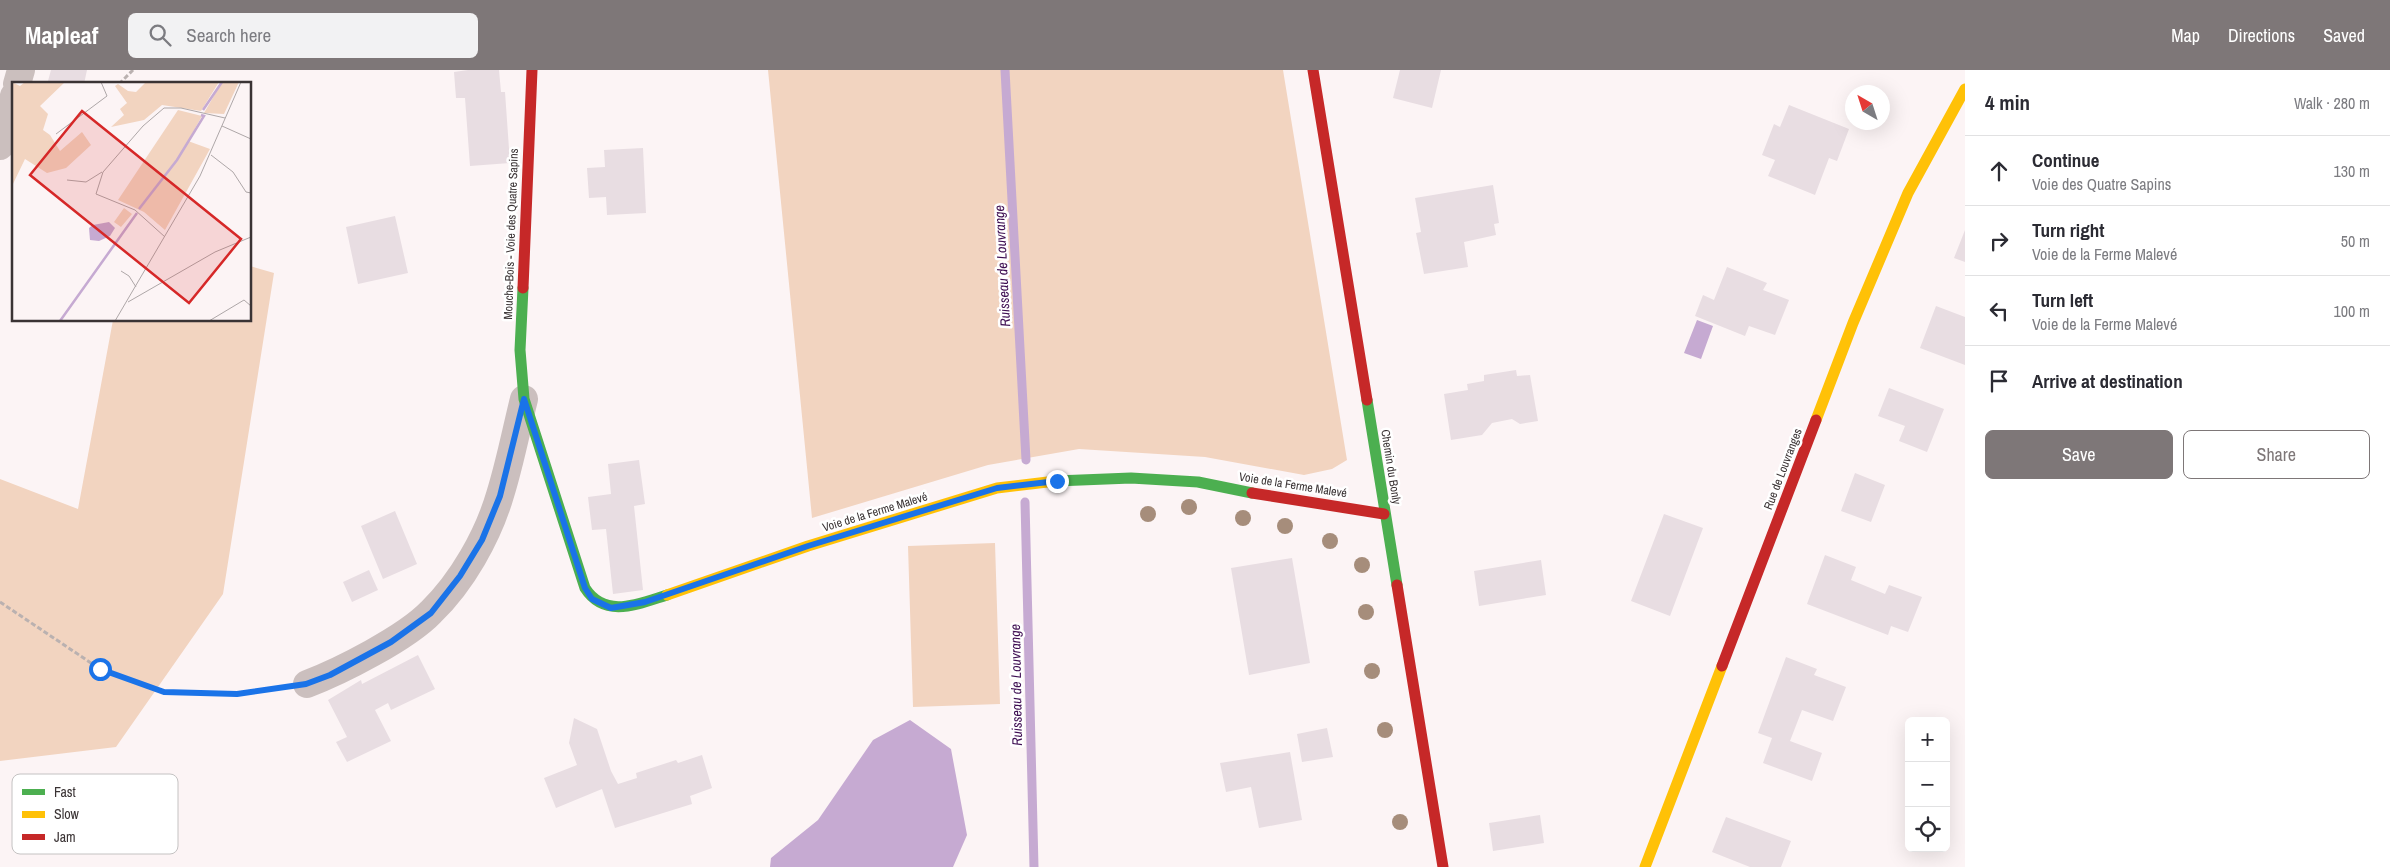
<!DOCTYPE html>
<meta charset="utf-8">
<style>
body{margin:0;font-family:"Archivo Narrow",sans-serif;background:#f2f2f3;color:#2b2b33}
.controls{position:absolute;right:15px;bottom:15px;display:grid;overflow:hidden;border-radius:8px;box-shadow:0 5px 20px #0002}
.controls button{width:45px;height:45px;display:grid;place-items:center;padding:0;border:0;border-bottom:1px solid #e1e1e2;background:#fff;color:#2b2b33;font:25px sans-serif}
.compass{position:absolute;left:1845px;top:15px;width:45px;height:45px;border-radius:50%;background:#fff;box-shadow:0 5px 20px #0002;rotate:321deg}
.stop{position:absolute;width:15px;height:15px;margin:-11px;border:4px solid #1a73e8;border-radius:50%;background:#fff}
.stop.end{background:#1a73e8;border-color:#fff;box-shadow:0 1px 5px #0008}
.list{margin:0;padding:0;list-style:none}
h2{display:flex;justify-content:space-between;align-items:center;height:65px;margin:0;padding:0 20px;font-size:21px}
h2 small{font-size:16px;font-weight:400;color:#7c7c81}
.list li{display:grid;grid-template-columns:32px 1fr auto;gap:15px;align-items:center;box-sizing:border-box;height:70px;padding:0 20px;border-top:1px solid #e1e1e2}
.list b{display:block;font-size:19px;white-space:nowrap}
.list p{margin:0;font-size:16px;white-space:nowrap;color:#7c7c81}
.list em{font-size:16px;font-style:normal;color:#7c7c81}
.actions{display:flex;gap:10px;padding:15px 20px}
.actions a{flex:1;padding:11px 0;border:1px solid #7e7778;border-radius:8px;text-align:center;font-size:18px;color:#7e7778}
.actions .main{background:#7e7778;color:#fff}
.icon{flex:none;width:28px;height:28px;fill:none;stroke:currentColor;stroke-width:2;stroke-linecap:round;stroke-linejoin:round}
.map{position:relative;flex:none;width:1965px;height:797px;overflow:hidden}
header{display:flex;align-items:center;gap:30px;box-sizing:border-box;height:70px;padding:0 25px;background:#7e7778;color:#fff}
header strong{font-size:24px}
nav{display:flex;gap:28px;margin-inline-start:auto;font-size:18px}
.search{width:350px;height:45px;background:#f2f2f3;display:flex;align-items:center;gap:12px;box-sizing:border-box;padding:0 18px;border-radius:8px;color:#7c7c81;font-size:19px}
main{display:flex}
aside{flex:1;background:#fff}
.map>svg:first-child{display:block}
</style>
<header>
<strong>Mapleaf</strong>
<div class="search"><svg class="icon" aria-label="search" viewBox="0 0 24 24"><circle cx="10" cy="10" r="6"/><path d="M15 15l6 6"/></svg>Search here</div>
<nav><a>Map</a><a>Directions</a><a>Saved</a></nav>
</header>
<main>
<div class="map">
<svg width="1965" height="797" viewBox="0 0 1965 797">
<rect width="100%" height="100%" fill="#fcf4f5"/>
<path fill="#f2d4c0" d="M 768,0 L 1283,0 L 1347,390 L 1332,399 L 1304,405 L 1205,387 L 1079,379 L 988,395 L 812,448 Z
M 250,196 L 274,203 L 223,524 L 116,677 L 0,691 L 0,409 L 78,439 L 113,250 L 250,250 Z
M 995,473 L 1000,634 L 913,637 L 908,476 Z"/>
<path fill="#c6aad2" d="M 1697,250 L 1713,256 L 1701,289 L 1684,283 Z
M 910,650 L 951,679 L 967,765 L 953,797 L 770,797 L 771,788 L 818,750 L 873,670 Z"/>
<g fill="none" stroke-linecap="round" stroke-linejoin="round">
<path stroke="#c6aad2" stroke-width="9" d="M 1005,0 L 1026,390
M 1025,432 L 1034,797"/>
</g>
<path fill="#e8dde2" d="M 51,0 L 87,0 L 84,14 L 59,14 L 48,11 Z
M 468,0 L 499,0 L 501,22 L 505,22 L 510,93 L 470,96 L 465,28 L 456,28 L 454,2 Z
M 1400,0 L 1441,0 L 1432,38 L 1393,28 Z
M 1789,35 L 1849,59 L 1837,91 L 1829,88 L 1815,125 L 1768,106 L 1775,90 L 1762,85 L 1774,54 L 1780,57 Z
M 643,78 L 646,143 L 607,145 L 606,127 L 589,128 L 587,98 L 605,97 L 604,80 Z
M 1493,115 L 1499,153 L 1494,154 L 1496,165 L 1464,172 L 1468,197 L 1424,204 L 1416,163 L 1421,162 L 1415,128 Z
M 395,146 L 408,203 L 358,214 L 346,157 Z
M 1965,160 L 1965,192 L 1954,188 Z
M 1727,197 L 1767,213 L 1763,220 L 1789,230 L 1775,265 L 1749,256 L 1745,266 L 1695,246 L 1703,225 L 1714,230 Z
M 1936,236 L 1965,247 L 1965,295 L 1920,278 Z
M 1516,300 L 1517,306 L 1530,305 L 1538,351 L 1520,354 L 1512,349 L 1492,353 L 1482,365 L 1451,370 L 1444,324 L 1468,320 L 1467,314 L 1484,311 L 1484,305 Z
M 1889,318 L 1944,339 L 1927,382 L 1899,371 L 1905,356 L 1878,346 Z
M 639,390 L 645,434 L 634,436 L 643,520 L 613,524 L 606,459 L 592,460 L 588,427 L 611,424 L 608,394 Z
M 1855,403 L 1885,415 L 1871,452 L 1841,441 Z
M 395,441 L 417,494 L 383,509 L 361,456 Z
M 1664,444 L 1703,458 L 1670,546 L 1631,531 Z
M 1825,485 L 1856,497 L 1851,510 L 1885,524 L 1889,515 L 1922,527 L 1908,562 L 1891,556 L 1888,565 L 1807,534 Z
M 1292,488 L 1310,593 L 1249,605 L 1231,498 Z
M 1541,490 L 1546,525 L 1479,536 L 1474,501 Z
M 369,500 L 378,520 L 352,532 L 343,512 Z
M 418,585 L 435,619 L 391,640 L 388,633 L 375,640 L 391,671 L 347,692 L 336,672 L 347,667 L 328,630 L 361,610 L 362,614 Z
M 1786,587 L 1817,599 L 1814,605 L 1846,617 L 1833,651 L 1802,640 L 1790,671 L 1822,683 L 1812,711 L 1763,693 L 1772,668 L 1758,663 Z
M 574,648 L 597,659 L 611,701 L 618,714 L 637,708 L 636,703 L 676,690 L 678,693 L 702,685 L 712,718 L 690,726 L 692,734 L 615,758 L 602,719 L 556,738 L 544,708 L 577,695 L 569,673 Z
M 1327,658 L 1333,687 L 1302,692 L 1297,664 Z
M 1290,682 L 1302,750 L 1259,758 L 1251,717 L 1226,722 L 1220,693 Z
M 1540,745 L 1544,773 L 1493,781 L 1489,753 Z
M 1726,747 L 1791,771 L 1781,797 L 1750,797 L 1712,782 Z"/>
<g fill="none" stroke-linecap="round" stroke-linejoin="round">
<path stroke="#bab1b0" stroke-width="3" stroke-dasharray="5 2.5" stroke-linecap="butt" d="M 119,14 L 133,0
M 0,532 L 100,599 L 165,622 L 237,624 L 279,618"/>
<path stroke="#cbbfbe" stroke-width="28" d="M 17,14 L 21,0
M 0,76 L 14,26
M 307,614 C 341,601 406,568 431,542 C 462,512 488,466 500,425 C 510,393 516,361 524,329"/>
<path stroke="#4caf50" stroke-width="11" d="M 523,218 L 520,280 L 524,329 L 585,518 C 605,549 638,534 667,525
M 1367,330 L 1397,515
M 1056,411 L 1131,408 L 1198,412 L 1252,423"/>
<path stroke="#ffc107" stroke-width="11" d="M 1816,350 L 1853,253 L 1908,123 L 1965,19
M 667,525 L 808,476 L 997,418 L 1056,411
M 1645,797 L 1722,596"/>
<path stroke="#c62828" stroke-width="11" d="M 1313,0 L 1367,330
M 523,218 L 532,0
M 1252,423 L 1384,444
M 1397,515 L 1443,797
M 1722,596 L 1816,350"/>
</g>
<g fill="#a68d7b">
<circle cx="1189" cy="437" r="8"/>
<circle cx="1148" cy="444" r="8"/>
<circle cx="1243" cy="448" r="8"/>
<circle cx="1285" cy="456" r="8"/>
<circle cx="1330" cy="471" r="8"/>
<circle cx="1362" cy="495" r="8"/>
<circle cx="1366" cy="542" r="8"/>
<circle cx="1372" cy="601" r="8"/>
<circle cx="1385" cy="660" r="8"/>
<circle cx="1400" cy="752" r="8"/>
</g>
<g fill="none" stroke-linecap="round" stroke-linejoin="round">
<path stroke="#1a73e8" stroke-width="6" d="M 100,599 L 164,622 L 237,624 L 306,614 L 330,605 L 391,572 L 431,543 L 460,506 L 482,470 L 500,426 L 524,329 L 585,518 L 592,529 L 611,538 L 645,532 L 808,476 L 997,418 L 1057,411"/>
</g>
<g text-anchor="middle" stroke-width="5" stroke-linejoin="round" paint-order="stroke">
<g font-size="12" fill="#3a3334" stroke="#fff">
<text transform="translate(511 164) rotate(-88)" y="4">Mouche-Bois - Voie des Quatre Sapins</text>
<text transform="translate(1391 397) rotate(81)" y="4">Chemin du Bonly</text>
<text transform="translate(1783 399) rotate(-69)" y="4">Rue de Louvranges</text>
<text transform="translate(1293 415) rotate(9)" y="4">Voie de la Ferme Malevé</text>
<text transform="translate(875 442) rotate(-17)" y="4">Voie de la Ferme Malevé</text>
</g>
<g font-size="14" font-style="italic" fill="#3e0e52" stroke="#fff">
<text transform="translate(1002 196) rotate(-93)" y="5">Ruisseau de Louvrange</text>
<text transform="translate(1016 615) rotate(-91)" y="5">Ruisseau de Louvrange</text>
</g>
</g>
<g transform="translate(12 12)">
<rect width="239" height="239" fill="#fcf4f5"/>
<path d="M 0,0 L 8,4 L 13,0 L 53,0 L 28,24 L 36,32 L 31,48 L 38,53 L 48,69 L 70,50 L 79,63 L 54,86 L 35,91 L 13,77 L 0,104 ZM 134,0 L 207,0 L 189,29 L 150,23 L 132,38 L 99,45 L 112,33 L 108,27 L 115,21 L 103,4 L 106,2 L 116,9 L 124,10 ZM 210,0 L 227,0 L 212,32 L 192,31 ZM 166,28 L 190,34 L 176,59 L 198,67 L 153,148 L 132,130 L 106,118 ZM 112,126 L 120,132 L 109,145 L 102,140 Z" fill="#f2d4c0"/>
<path d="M 97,140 L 103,146 L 98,154 L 87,159 L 78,158 L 77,146 L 81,143 Z" fill="#c6aad2"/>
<path fill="none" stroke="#c6aad2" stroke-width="2.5" d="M 191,28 L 210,0M 127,127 L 165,78 L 192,34 L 189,33M 48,239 L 125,131"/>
<path fill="none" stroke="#aea7a8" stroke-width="1" d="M 210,44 L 239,57M 44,52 L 95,14 L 89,0M 199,73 L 221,90 L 234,110 L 239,111M 55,98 L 74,100 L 90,90M 153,155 L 123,128 L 84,112 L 91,90 L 131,44 L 152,26 L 169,26 L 213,36M 109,189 L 117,194 L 124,205M 116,220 L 203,170 L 239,155M 103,239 L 188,94 L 229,0M 197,239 L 232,218 L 239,224"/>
<path fill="#d62828" fill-opacity="0.15" stroke="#d62828" stroke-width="2.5" d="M 70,29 L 229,157 L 177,221 L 18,93 Z"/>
<rect width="239" height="239" fill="none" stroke="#3a3334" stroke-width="2.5"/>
</g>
<rect x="12" y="704" width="166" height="80" rx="8" fill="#fff" stroke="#c4c2c2" stroke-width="1"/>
<rect x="22" y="719" width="23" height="6" fill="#4caf50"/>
<rect x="22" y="741" width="23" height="7" fill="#ffc107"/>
<rect x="22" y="764" width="23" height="6" fill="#c62828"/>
<g font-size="14" fill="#3a3334">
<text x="54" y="727">Fast</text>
<text x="54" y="749">Slow</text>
<text x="54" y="772">Jam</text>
</g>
</svg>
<div class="controls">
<button>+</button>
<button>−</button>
<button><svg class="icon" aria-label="locate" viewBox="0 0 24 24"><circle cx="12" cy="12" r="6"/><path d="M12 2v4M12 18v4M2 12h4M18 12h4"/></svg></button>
</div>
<svg class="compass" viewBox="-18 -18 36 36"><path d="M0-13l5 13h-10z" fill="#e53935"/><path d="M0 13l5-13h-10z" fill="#7c7c81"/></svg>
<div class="stop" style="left:100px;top:599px"></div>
<div class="stop end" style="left:1057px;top:411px"></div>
</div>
<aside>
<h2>4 min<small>Walk · 280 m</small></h2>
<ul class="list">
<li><svg class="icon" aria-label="ahead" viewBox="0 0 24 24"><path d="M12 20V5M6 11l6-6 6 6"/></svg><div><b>Continue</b><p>Voie des Quatre Sapins</p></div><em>130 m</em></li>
<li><svg class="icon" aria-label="right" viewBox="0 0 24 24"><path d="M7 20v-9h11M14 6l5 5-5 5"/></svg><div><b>Turn right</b><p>Voie de la Ferme Malevé</p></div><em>50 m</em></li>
<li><svg class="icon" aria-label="left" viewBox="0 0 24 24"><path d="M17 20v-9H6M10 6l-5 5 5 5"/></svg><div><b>Turn left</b><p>Voie de la Ferme Malevé</p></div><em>100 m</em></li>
<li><svg class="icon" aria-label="arrive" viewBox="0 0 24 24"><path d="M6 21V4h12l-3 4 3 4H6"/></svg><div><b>Arrive at destination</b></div></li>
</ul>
<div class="actions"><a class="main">Save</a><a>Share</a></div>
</aside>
</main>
